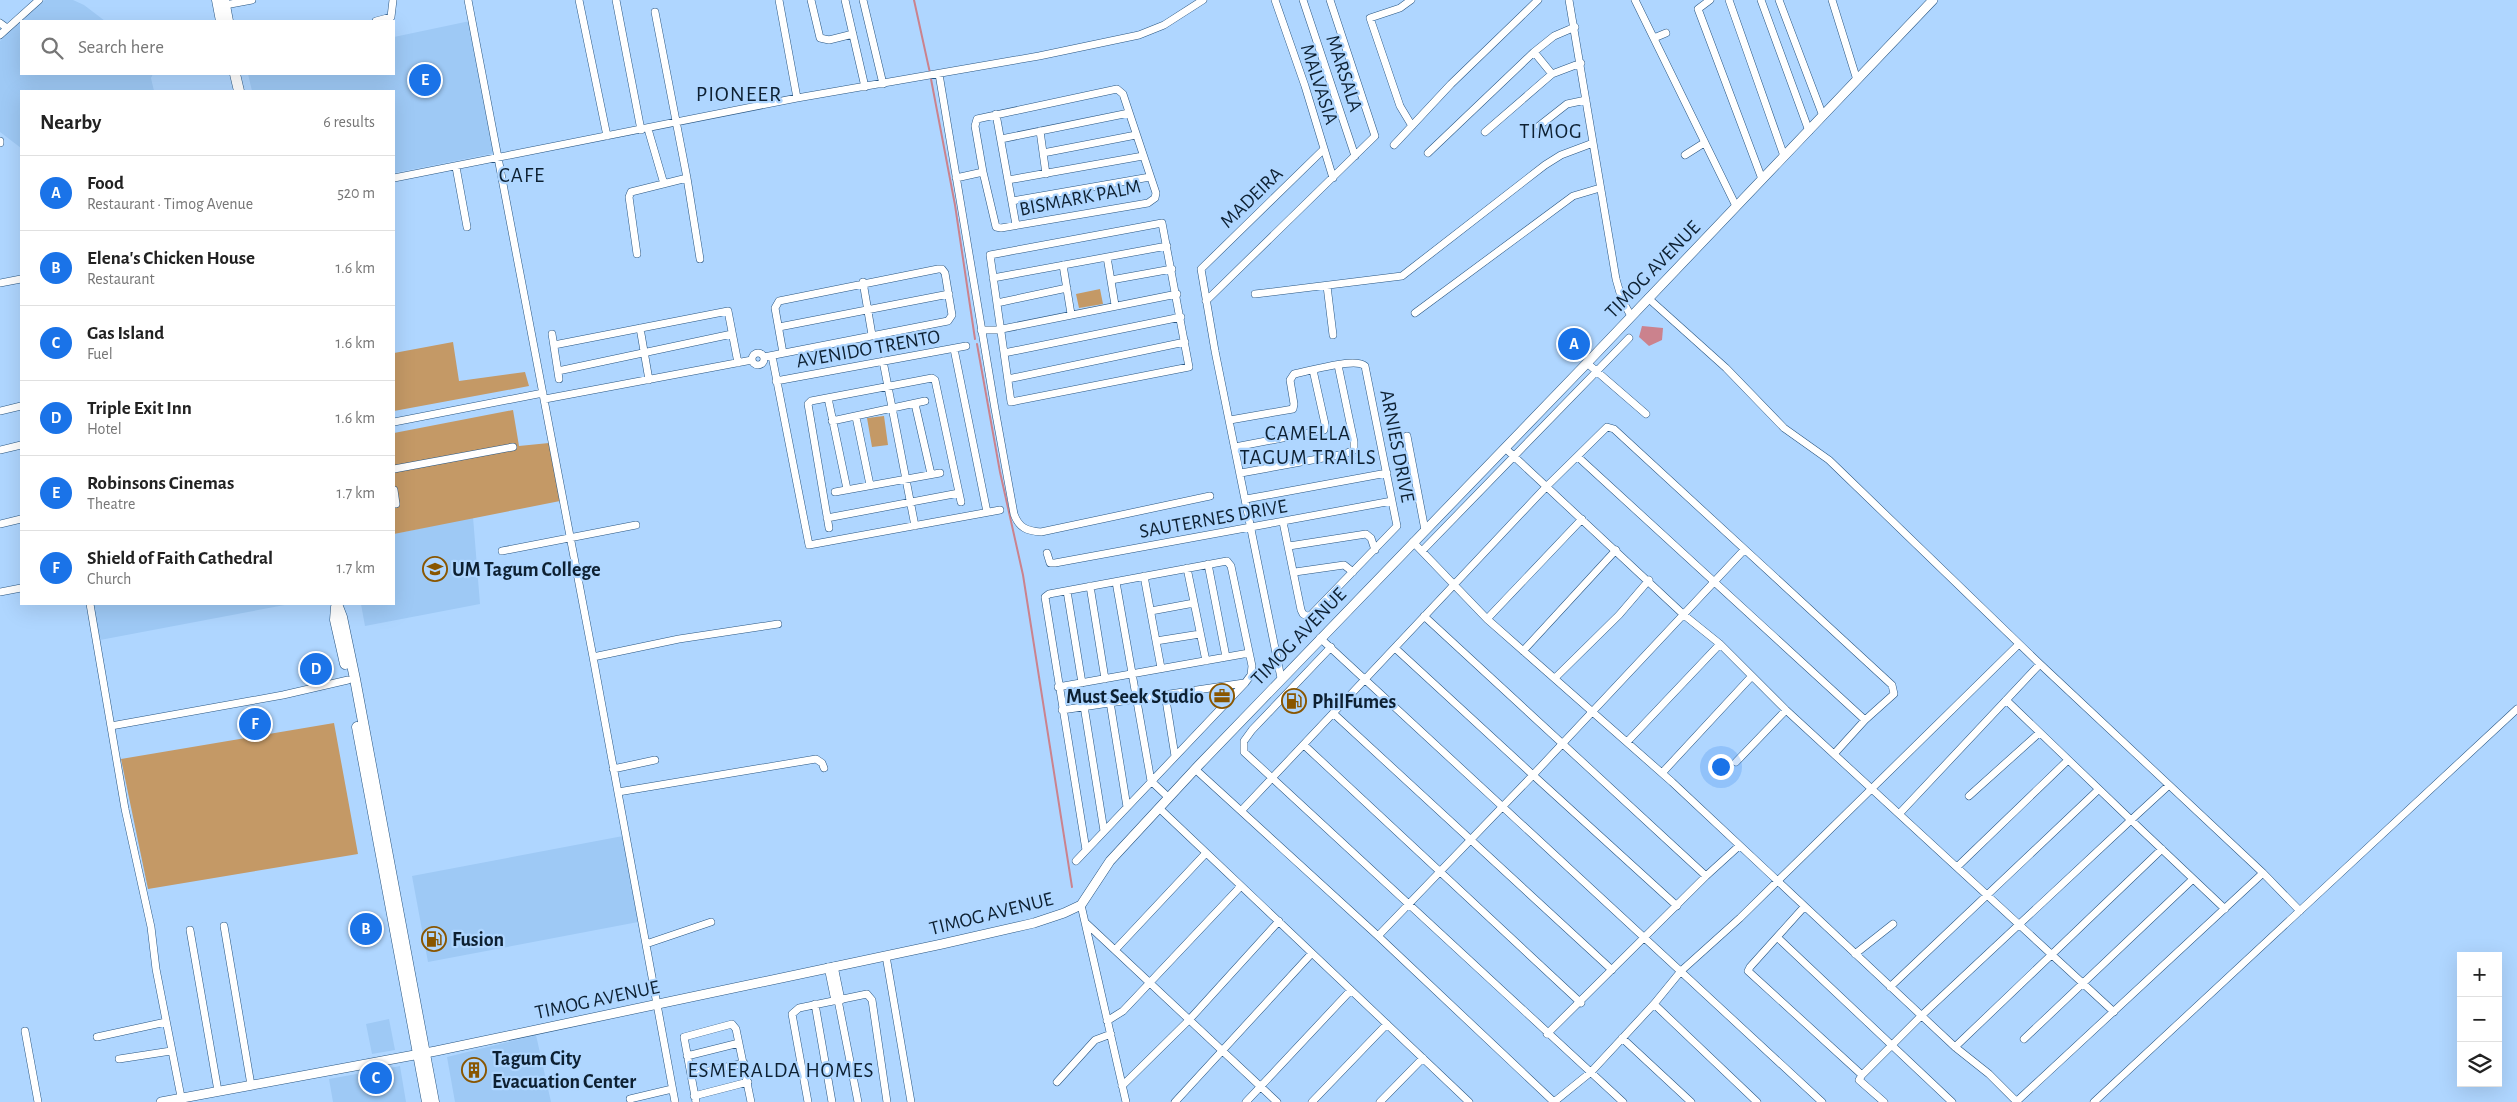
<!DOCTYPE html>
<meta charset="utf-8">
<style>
body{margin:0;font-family:"Alegreya Sans",sans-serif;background:#f6f6f6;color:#222}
.controls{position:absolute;right:15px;bottom:15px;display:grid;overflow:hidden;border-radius:0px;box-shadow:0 5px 20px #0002}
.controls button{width:45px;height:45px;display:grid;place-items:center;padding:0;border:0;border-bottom:1px solid #e0e0e0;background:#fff;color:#222;font:25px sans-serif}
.you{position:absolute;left:1720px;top:766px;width:18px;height:18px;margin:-12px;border:4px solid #fff;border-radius:50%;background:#1a73e8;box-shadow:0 0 0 8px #1a73e833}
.badge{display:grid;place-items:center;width:32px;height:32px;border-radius:50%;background:#1a73e8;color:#fff;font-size:16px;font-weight:700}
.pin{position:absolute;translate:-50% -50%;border:2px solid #fff;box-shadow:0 1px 5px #0006}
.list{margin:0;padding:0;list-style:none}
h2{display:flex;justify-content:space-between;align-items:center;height:65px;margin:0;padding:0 20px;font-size:21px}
h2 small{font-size:16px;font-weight:400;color:#767676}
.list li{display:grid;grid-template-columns:32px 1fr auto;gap:15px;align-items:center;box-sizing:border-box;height:75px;padding:0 20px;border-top:1px solid #e0e0e0}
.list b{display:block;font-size:19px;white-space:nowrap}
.list p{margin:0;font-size:16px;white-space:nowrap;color:#767676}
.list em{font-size:16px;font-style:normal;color:#767676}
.icon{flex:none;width:28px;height:28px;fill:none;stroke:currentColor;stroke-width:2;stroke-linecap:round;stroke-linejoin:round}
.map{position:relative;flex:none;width:2517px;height:1102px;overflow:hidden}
.search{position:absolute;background:#fff;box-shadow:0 5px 20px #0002;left:20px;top:20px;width:375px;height:55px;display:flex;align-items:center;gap:12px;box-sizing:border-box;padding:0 18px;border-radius:0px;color:#767676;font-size:19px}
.panel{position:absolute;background:#fff;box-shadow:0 5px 20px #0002;left:20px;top:90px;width:375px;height:515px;border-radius:0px}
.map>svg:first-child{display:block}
</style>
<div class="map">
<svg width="2517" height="1102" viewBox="0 0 2517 1102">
<rect width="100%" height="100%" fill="#afd6ff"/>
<path fill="#9ec9f5" d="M 45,0 L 73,0 L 84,5 L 105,21 L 22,21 Z
M 470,21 L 495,153 L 394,173 L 394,91 L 252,91 L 248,74 L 394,74 L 394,37 Z
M 21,22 L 21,74 L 153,74 L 151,78 L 154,91 L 21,91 L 21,148 L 0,132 L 0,41 Z
M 473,517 L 480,604 L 365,626 L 361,604 L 394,604 L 394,534 Z
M 93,604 L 290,604 L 100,640 Z
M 623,836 L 638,922 L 428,962 L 412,876 Z
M 389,1019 L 395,1050 L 372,1054 L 366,1024 Z
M 536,1035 L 551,1102 L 455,1102 L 447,1057 Z
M 400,1066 L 406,1102 L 333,1102 L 329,1079 Z"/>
<path fill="#c49966" d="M 1100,289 L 1103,304 L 1079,308 L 1076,294 Z
M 453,342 L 459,381 L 525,372 L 529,386 L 394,411 L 394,353 Z
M 513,410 L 519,446 L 549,443 L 560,501 L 394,534 L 394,433 Z
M 884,416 L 888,445 L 872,447 L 867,418 Z
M 334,723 L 358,854 L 148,889 L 121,759 Z"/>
<path fill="#cb828d" d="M 1642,326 L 1663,328 L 1662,340 L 1649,346 L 1639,337 Z"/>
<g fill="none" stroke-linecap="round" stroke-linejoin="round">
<path stroke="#cb828d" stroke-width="2" d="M 914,0 L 930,73
M 931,79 L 955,205 L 975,339
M 977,344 L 1000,472 L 1023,575 L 1072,887"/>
<defs>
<path id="minor" d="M 468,0 L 593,657 L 675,1102
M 579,0 L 607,136
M 616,0 L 641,130
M 779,0 L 797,98
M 811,0 L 820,38 L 829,40 L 853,34
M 845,0 L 865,87
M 863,0 L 883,84
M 1275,0 L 1305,86 L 1333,178
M 1303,0 L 1355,156
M 1411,0 L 1400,8 L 1370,18 L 1400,106 L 1412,126
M 1569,0 L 1616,279 L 1622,300 L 1631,316
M 1635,0 L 1736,206
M 1710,0 L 1698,9 L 1762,179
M 1729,0 L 1784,156
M 1761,0 L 1809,131
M 1779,0 L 1823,116
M 1832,0 L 1857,80
M 225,5 L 252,0
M 655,12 L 687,178 L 700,259
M 376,21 L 391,17 L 393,0
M 0,23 L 7,28
M 0,35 L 39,0
M 1654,38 L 1666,33
M 1534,52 L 1552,74
M 939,74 L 995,409 L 1014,514 C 1019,528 1027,531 1041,532 L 1210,496
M 1117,89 L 1123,94 L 1156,193 L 1155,198 L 1148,203 L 1001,228 L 996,227 L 983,172 L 975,126 L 977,119 Z
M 996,114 L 1016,225
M 1539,126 L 1567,104 L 1586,100
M 648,129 L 664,184
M 1040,131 L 1046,174
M 1485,132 L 1552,74 L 1581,63
M 1001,139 L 1129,113
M 0,141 L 0,143
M 1394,145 L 1451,84 L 1538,0
M 1043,153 L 1136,135
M 1428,153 L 1534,52 L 1554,36 L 1575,27
M 1685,155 L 1704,143
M 456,167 L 467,227
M 394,178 L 797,98 L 1039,56 L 1139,35 L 1164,25 L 1203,0
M 956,178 L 983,172
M 1008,180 L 1143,156
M 1012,201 L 1150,177
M 1162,223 L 1189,367 L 1011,402 L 990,255 Z
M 637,254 L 629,197 L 631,192 L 687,178
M 1107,257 L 1115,305
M 1063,265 L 1071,314
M 993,278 L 1167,246
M 1111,280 L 1172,269
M 863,282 L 872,335
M 0,283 L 21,279
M 1327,286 L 1333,335
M 1255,294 L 1402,276 L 1545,165 L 1561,155 L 1593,143
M 1648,298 L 1726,368 L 1784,428 L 1829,460 L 2040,664 L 2263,873 L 2300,911
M 1206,301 L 1375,136 L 1330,0
M 997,303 L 1067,288
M 1415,313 L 1573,196 L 1600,188
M 779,327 L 949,294
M 640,328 L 649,380
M 981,330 L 997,330 L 1177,294
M 552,334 L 559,379
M 554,345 L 728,311 L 738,363
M 954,349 L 987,512
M752 359a6 6 0 1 1 12 0a6 6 0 1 1-12 0Z
M 1004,353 L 1181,317
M 772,356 L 809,545 L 1000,510
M 764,357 L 948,321 L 952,315 L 945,273 L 942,269 L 938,269 L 779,301 L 775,308 L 783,353
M 883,361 L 915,526
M 1587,363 L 1646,414
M 558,371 L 732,334
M 1008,379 L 1185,342
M 776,381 L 966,346
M 828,398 L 847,489
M 545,399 L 752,360
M 915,404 L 931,474
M 0,411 L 21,406
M 856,417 L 870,485
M 1230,420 L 1293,409 L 1294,404 L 1290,380 L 1294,374 C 1309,371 1355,357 1365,366 L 1397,526 L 1309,617 L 1303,614 L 1301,610 L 1283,522
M 832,421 L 925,401
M 394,422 L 543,393
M 1407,436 L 1425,530
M 1235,447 L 1324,430 L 1325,424 L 1313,370
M 1505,448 L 1684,615 L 1720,644 L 1786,710 L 2114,1012
M 0,450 L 21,445
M 1578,457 L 1865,720 L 1835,753
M 394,469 L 513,447
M 1241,473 L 1345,454 L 1354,450 L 1354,442 L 1338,365
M 394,490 L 396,504
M 835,492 L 940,473
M 1246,499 L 1387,473
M 827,518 L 959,493
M 0,524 L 21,519
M 829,528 L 808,404 L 811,401 L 932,378 L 935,380 L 961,502
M 1413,542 L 1487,619 L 1672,782 L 1955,1047 L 1989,1074 L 2016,1101
M 1289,546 L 1366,534 L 1371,538 L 1375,550
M 502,551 L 636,525
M 1422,551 L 1629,338
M 1047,553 L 1050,563 L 1055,563 L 1392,501
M 1208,564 L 1226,657
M 1187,568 L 1206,661
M 1295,572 L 1344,565 L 1353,572
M 1144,576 L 1161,668
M 1116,582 L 1151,781 L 1168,797
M 1090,586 L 1105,679
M 1067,591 L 1082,683
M 0,592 L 21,588
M 90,604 L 125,809 L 151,927 L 156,969 L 182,1102
M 1151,611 L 1194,603
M 1424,616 L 1706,876
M 1487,619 L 1582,519
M 1320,638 L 1822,1102
M 1156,641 L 1200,634
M 1331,647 L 1252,730 L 1244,741 L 1244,752 L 1623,1102
M 1395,648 L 1533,775 L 1744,550
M 1523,651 L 1616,550
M 593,657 L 679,639 L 778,624
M 1281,678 L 1215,351 L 1201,269 L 1324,149
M 1555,678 L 1619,615 L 1649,580
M 1058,687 L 1249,653
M 1165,694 L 1175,756
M 1110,702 L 1127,807
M 1084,706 L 1104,831
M 1062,710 L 1244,683
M 1333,713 L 1612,970
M 111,726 L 283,695 L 348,680
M 1627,742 L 1720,644
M 1304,745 L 1581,1003
M 1736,762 L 1786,710
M 613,769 L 655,760
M 1195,769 L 1378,936 L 1554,1102 L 1591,1072 L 1654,1004 L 1681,971 L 1740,918 L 2019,644
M 1662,773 L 1751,677
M 2168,786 L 2131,820 L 2225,909
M 618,792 L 816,759 L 822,763 L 824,768
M 1969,796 L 2038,734
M 1159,808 L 1469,1102
M 1241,811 L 1546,487 L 1607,427 L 1614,429 L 1892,685 L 1894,694 L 1865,720
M 1899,814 L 2040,664
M 1076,861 L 1245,683 L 1251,675 L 1252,666 L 1231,566 L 1227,561 L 1049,594 L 1045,597 L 1086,850
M 1957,867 L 2067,761
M 1081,905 L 1126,1102
M 1804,907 L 1777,937 L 1952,1102
M 1087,924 L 1277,1102
M 224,926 L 251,1085
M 190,930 L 218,1091
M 1378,936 L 1533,775 L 1677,906
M 1777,937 L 1750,967 L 1748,971 L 1862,1075
M 646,944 L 711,922
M 1115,950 L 1206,853
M 1855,954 L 1893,924
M 886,956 L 911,1102
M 834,966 L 841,1000
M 828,967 L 835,1001
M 1890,987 L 2098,790
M 815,1004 L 832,1102
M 1654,1004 L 1757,1102
M 1107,1021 L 1123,1011 L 1241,886
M 25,1031 L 38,1102
M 1547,1034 L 1706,876 L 1739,846
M 97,1037 L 166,1022
M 1622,1038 L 1691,1102
M 2024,1039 L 2193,879
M 1955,1047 L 2162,849
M 687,1056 L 739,1043
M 119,1059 L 171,1051
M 691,1075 L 744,1063
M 1057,1082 L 1095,1040 L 1111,1034
M 1122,1086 L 1189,1020 L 1279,921
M 694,1096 L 748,1082
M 630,1099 L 672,1089
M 696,1102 L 684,1037 L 732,1024 L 736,1029 L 751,1102
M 808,1102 L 792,1014 L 799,1008 L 838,1000
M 858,1102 L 838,1000 L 867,994 L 872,1000 L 887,1102
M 1175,1102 L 1312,953
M 1246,1102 L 1351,990
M 1312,1102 L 1387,1024
M 1380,1102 L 1423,1058
M 1884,1102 L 1859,1080 L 1862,1075 L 1921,1016 L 2131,820 L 2006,700
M 2016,1102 L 2263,873
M 2094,1102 L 2517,709"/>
<path id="major" d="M 161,1102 L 436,1051 L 942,944 L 1034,923 L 1064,913 L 1081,905 L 1110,861 L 1198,766 L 1587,363 L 1933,0"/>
<path id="highway" d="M 217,0 L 221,21
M 224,0 L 228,21
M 235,74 L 239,91
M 337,604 L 342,617 L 355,679 L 434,1102
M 336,607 L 335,620 L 345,664
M 357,727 L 427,1102"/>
</defs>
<use href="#minor" stroke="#285581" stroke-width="8"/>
<use href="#major" stroke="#285581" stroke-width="10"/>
<use href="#highway" stroke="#285581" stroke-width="11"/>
<use href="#minor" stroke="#fff" stroke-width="7"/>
<use href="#major" stroke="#fff" stroke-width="9"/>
<use href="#highway" stroke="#fff" stroke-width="10"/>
</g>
<defs>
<symbol id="university-ring" viewBox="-11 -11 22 22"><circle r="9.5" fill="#afd6ff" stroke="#895600" stroke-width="1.5"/><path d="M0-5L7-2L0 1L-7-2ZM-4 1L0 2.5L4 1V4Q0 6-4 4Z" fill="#895600"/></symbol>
<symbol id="office-ring" viewBox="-11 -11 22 22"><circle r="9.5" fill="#afd6ff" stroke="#895600" stroke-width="1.5"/><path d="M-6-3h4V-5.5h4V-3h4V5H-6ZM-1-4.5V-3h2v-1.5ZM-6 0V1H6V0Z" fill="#895600"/></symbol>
<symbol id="fuel-ring" viewBox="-11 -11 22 22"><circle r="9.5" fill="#afd6ff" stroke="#895600" stroke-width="1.5"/><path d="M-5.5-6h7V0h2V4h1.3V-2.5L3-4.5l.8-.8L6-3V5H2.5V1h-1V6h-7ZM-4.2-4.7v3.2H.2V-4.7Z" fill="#895600"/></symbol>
<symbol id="building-ring" viewBox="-11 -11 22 22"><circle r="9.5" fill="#afd6ff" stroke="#895600" stroke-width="1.5"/><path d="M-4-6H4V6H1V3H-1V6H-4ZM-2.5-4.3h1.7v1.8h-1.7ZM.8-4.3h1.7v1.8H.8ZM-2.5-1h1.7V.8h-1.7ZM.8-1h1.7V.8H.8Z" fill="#895600"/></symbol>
</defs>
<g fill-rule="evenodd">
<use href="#university-ring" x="421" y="555" width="28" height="28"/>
<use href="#office-ring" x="1208" y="682" width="28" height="28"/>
<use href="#fuel-ring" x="1280" y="687" width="28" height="28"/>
<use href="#fuel-ring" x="420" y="925" width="28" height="28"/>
<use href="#building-ring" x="460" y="1056" width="28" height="28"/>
</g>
<g text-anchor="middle" stroke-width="4.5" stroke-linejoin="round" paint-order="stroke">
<g font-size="20" fill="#0d2032" stroke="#afd6ff">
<text transform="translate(1345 73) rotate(72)" y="7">MARSALA</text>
<text transform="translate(1320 84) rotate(72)" y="7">MALVASIA</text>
<text transform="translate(1080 197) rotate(-11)" y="7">BISMARK PALM</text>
<text transform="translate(1251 197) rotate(-44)" y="7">MADEIRA</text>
<text transform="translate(1652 269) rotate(-46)" y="7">TIMOG AVENUE</text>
<text transform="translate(868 348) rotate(-10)" y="7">AVENIDO TRENTO</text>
<text transform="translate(1398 446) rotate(79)" y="7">ARNIES DRIVE</text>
<text transform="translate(1213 518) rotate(-10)" y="7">SAUTERNES DRIVE</text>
<text transform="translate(1298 636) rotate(-46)" y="7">TIMOG AVENUE</text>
<text transform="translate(991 913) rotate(-14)" y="7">TIMOG AVENUE</text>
<text transform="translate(597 999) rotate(-12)" y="7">TIMOG AVENUE</text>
</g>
<g font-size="20" font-weight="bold" fill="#0d2032" stroke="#afd6ff" text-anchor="start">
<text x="452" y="576">UM Tagum College</text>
<text x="1204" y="703" text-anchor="end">Must Seek Studio</text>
<text x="1312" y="708">PhilFumes</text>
<text x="452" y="946">Fusion</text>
<text x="492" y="1065">Tagum City<tspan x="492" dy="23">Evacuation Center</tspan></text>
</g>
<g font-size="21" letter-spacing="1" fill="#0d2032" stroke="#afd6ff">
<text x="1551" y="138">TIMOG</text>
<text x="522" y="182">CAFE</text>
<text x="1308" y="440">CAMELLA<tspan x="1308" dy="24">TAGUM TRAILS</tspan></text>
<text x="781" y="1077">ESMERALDA HOMES</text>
</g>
<g font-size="22" letter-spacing="1" fill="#0d2032" stroke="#afd6ff">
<text x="739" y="101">PIONEER</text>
</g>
</g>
</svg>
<div class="controls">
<button>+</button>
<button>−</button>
<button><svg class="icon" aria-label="layers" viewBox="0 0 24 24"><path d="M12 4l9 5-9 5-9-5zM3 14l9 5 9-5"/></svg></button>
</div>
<div class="you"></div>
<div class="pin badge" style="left:1574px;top:344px">A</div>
<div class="pin badge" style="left:366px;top:929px">B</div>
<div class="pin badge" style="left:376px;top:1078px">C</div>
<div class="pin badge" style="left:316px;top:669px">D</div>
<div class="pin badge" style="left:425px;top:80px">E</div>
<div class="pin badge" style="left:255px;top:724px">F</div>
<div class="search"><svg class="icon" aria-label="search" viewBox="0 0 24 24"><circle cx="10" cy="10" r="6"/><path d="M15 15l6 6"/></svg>Search here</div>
<section class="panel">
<h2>Nearby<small>6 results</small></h2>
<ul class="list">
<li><span class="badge">A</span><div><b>Food</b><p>Restaurant · Timog Avenue</p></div><em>520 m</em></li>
<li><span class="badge">B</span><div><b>Elena's Chicken House</b><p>Restaurant</p></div><em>1.6 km</em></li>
<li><span class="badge">C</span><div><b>Gas Island</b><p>Fuel</p></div><em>1.6 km</em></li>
<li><span class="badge">D</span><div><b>Triple Exit Inn</b><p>Hotel</p></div><em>1.6 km</em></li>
<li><span class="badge">E</span><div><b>Robinsons Cinemas</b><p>Theatre</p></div><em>1.7 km</em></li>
<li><span class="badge">F</span><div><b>Shield of Faith Cathedral</b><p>Church</p></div><em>1.7 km</em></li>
</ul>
</section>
</div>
